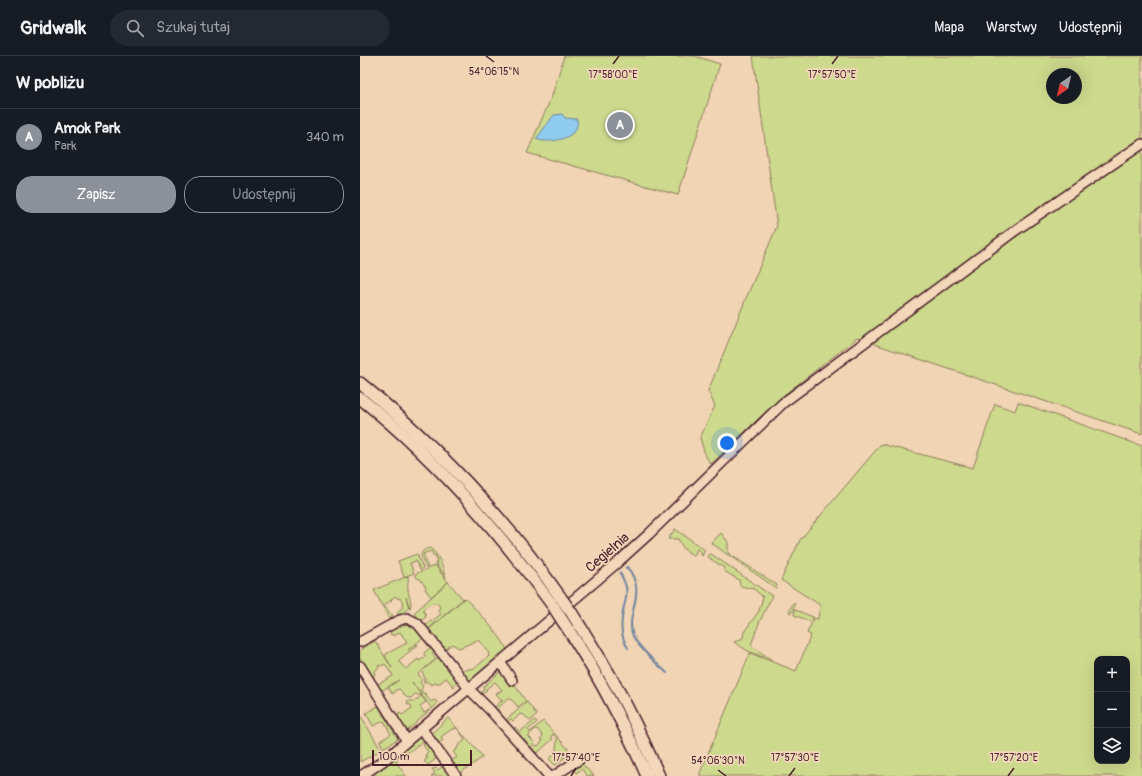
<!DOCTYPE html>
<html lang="pl">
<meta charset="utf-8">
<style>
body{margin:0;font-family:Pangolin,sans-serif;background:#242831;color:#f1f3f6}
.controls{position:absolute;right:12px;bottom:12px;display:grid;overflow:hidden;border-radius:8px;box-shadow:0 4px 16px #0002}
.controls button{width:36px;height:36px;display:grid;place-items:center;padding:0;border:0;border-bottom:1px solid #363941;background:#171b24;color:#f1f3f6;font:20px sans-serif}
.compass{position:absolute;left:686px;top:12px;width:36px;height:36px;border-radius:50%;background:#171b24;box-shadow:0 4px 16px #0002;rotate:214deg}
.scale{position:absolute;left:12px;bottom:10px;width:100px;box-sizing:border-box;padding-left:4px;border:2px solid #4a1f2b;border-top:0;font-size:11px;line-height:14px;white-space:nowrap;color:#4a1f2b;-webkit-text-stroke:3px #f3d7ba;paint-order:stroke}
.you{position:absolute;left:367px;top:387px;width:14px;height:14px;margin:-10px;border:3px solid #fff;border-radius:50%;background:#1a73e8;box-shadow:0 0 0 6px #1a73e833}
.badge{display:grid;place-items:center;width:26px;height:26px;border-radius:50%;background:#8c9099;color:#fff;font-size:13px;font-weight:700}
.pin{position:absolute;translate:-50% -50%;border:2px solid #fff;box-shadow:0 1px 4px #0006}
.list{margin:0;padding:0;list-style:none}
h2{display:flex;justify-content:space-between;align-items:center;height:52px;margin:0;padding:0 16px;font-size:17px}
h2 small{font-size:13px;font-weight:400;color:#9ea1a6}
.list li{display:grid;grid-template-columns:26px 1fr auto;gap:12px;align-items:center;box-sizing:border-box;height:56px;padding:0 16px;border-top:1px solid #363941}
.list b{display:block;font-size:15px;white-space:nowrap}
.list p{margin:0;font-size:13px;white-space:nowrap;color:#9ea1a6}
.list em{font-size:13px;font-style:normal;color:#9ea1a6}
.actions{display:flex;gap:8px;padding:12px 16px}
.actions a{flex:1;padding:9px 0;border:1px solid #8c9099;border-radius:16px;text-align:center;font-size:14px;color:#8c9099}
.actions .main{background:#8c9099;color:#fff}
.icon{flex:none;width:22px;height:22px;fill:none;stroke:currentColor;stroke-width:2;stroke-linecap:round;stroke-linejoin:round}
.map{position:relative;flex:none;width:782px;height:720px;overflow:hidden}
header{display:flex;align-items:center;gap:24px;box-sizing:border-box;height:56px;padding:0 20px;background:#171b24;border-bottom:1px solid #363941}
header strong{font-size:19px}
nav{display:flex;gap:22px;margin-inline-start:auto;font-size:14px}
.search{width:280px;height:36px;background:#242831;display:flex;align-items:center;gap:10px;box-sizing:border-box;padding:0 14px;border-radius:22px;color:#9ea1a6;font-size:15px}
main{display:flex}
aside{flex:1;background:#171b24}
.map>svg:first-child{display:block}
</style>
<header>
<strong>Gridwalk</strong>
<div class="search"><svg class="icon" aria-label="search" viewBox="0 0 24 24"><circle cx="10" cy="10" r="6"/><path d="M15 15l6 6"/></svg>Szukaj tutaj</div>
<nav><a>Mapa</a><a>Warstwy</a><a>Udostępnij</a></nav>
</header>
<main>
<aside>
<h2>W pobliżu<small></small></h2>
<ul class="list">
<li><span class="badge">A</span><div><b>Amok Park</b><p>Park</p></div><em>340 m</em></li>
</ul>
<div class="actions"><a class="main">Zapisz</a><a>Udostępnij</a></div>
</aside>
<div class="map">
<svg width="782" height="720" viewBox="0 0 782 720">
<rect width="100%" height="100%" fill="#f0d4b3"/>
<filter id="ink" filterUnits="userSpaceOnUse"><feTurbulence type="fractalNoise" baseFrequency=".025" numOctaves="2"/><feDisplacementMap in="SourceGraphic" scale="8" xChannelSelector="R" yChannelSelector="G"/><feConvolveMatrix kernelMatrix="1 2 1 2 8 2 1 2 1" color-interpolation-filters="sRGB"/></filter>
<g filter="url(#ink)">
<path fill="#cdd98c" stroke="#8c7c5c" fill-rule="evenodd" d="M 204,0 L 335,0 L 360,8 L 318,139 L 167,97 L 192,40 Z
M 393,0 L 782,0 L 782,378 L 497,282 L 419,343 L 351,408 C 345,402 343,391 340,382 L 355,350 L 348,335 L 387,240 L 417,170 ZM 692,18 L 716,18 L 716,42 L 692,42 Z
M 658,346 L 782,390 L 782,720 L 340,720 L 340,717 L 390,597 L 436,615 L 451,579 L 447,577 L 454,562 L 458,563 L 460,549 L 421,524 L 440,484 L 521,388 L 613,412 L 635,348 L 655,355 ZM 737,603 L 767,603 L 767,705 L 737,705 Z
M 315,473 L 345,494 L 342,500 L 341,496 L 337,493 L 334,500 L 324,493 L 318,483 L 308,483 Z
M 361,477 L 368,486 L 368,497 L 417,529 L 416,532 L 351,487 Z
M 70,492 C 80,499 82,511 86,522 L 78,511 L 76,505 L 77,504 L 75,499 L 73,499 L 71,495 L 63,498 L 65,502 L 64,503 L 68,511 L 66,512 C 62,503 56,495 70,492 Z
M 57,498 L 63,512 L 60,514 L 56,505 L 50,507 L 54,517 L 44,521 L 38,505 Z
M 350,498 L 351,498 L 412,540 L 399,567 L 391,589 L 413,605 L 388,595 L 374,586 L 383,582 L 384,576 L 399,555 L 403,541 L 394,533 L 380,530 L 379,524 L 364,515 L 364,512 L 348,501 Z
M 76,509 L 77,512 L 88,526 L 71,541 L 65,533 L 66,531 L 60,523 L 57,522 L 55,518 Z
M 48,520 C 49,525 47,528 48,533 C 48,540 53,545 50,552 L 46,541 L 49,552 L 39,559 L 37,556 L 43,551 L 41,549 L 43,547 L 40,542 L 38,543 L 36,540 L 31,543 L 32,544 L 24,549 L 30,559 L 32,558 L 33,563 L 30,565 L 14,534 Z
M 88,526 L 103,543 L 67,574 L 65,570 L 71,565 L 72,565 L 81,558 L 78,554 L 80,551 L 76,546 L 73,548 L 72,547 L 64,552 L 63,555 L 66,558 L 65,559 L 66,561 L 61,565 L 54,557 Z
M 105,542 C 116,554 143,581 147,594 L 108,627 L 98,615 L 115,612 L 129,600 L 128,595 L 118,584 L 99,592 L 92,588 L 83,595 L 67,575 Z
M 433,547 L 435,547 L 433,553 L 453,561 L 451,566 L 434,559 L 435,556 L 432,555 L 431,557 L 429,556 Z
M 43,567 L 54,570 L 63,582 L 48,594 L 57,588 L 58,589 L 39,604 L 40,607 L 46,613 L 58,603 L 59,605 L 66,601 L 64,598 L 65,596 L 70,592 L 74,596 L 72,598 L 76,603 L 63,614 L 79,601 L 97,623 L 94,631 L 86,622 L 80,627 L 75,627 L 72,629 L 66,625 L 64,627 L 63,626 L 65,623 L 62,615 L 58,618 L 62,623 L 60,627 L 63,630 L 61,634 L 64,638 L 66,637 L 66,640 L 71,646 L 74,644 L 78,647 L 72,653 L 52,626 L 66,646 L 60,650 L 64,657 L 71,653 L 46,676 L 36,662 L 39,658 L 39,656 L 42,659 L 52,652 L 50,648 L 48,649 L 47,648 L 48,645 L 54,645 L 56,643 L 58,643 L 61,640 L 55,638 L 51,642 C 45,643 43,636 39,633 L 36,634 L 35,636 L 33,638 L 28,631 L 39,624 L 21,635 L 16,629 L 33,620 L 31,616 L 30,616 L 25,608 L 21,610 L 20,609 L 18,610 L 19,612 L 14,615 L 15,618 L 12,622 L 0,602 L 0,594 L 15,585 L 32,612 L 25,600 L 26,599 L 26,598 L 45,588 L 47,586 L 46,584 L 44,582 L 40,576 L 34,580 L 33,578 L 31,579 L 30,576 L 34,573 L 37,573 L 36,571 Z
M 143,613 L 166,645 L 158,651 L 152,644 L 149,642 L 139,651 L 140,652 L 136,655 L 134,652 L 143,643 L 142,644 L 136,638 L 142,634 L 135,626 L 126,633 L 127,634 L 121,639 L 120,637 L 124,634 L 123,631 Z
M 167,646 L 177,659 L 170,665 L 163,658 L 162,659 L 160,658 L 153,665 L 151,663 L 147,667 L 145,665 Z
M 18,650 L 38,683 L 23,692 L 20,685 L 31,678 L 24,665 L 13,670 L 6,657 Z
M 1,660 L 21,694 L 0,706 L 0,661 Z
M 88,662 L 123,701 L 99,718 L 90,706 L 97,701 L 93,696 L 97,693 L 98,690 L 105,684 L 105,683 L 97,672 L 92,673 L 81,681 L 83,684 L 79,687 L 72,677 Z
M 175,664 L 177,666 L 168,674 L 170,676 L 183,665 L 210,695 L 209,696 L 211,698 L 206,702 L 196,694 L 197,682 L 193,678 L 191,681 L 193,683 L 176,698 L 177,697 L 175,695 L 174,696 L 171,694 L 177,689 L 178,690 L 183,685 L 180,683 L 183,680 L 177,673 L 174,674 L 169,679 L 169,681 L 175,687 L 170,692 L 153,673 L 155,671 L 160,676 Z
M 61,679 L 94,720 L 71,720 L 75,717 L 72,713 L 76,712 L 78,714 L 83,710 L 77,702 L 68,709 L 64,705 L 68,702 L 65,699 L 68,696 L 63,689 L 65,688 L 63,685 L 42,701 L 41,698 L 41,695 Z
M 197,696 L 204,702 L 195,709 L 189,703 Z
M 32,702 L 38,704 L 36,706 L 46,720 L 15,720 L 14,717 Z
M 219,708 L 220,709 L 222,708 L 234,720 L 227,720 L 222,713 L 216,717 L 213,712 Z"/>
<path fill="#8ecbee" stroke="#7386a0" d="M 202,58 L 205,62 L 217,63 C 222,82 189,89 176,83 L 194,59 Z"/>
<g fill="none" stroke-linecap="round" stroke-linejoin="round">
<path stroke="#7386a0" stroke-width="2" d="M 266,512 L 267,511 C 289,538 264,557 273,580 C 278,591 297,608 307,617
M 260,517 C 262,521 265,526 266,531 C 267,537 266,544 264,550 C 261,565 259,578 268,592"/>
<defs>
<path id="minor" d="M 0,586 L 40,564 L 47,562 L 57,567 L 93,611 L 109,633 L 130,654 L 189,720
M 140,606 L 152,624
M 0,610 L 47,685
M 62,673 L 96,720
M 1,720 L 23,705 L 34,696 L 257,507 L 289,478 L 423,347 L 656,174 L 782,88
M 194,720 L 220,703"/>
<path id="major" d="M 0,327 C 77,390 144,461 201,542
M 0,342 C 74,401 137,473 193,550
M 211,556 C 227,581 243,606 257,632 C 273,661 286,690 299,720
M 202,564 C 235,613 263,666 287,720"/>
</defs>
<use href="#minor" stroke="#4a1f2b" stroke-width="12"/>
<use href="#major" stroke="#4a1f2b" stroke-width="14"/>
<use href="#minor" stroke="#f3d7ba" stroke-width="9"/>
<use href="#major" stroke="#f3d7ba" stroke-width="11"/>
<defs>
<path id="major-bridge" d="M 201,542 L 211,556
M 193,550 L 202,564"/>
</defs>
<use href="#major-bridge" stroke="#4a1f2b" stroke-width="14" stroke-linecap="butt"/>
<use href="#major-bridge" stroke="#f3d7ba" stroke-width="11"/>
</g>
</g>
<path fill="none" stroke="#4a1f2b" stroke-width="1.5" d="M 126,0 L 134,6M 253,8 L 259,0M 472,8 L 478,0M 358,714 L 366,720M 211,720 L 216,712M 429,720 L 435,712M 648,720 L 654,712"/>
<g text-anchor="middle" stroke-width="3.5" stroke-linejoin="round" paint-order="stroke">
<g font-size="14" fill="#4a1f2b" stroke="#f3d7ba">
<text transform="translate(247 496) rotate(-41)" y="5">Cegielnia</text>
</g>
</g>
<g font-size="10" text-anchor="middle" fill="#4a1f2b" stroke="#f3d7ba" stroke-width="3.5" stroke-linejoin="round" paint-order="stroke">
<text x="134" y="19">54°06'15"N</text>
<text x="253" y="22">17°58'00"E</text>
<text x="472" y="22">17°57'50"E</text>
<text x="216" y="705">17°57'40"E</text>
<text x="435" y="705">17°57'30"E</text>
<text x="654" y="705">17°57'20"E</text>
<text x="358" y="708">54°06'30"N</text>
</g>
</svg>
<div class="controls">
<button>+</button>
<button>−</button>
<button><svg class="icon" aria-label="layers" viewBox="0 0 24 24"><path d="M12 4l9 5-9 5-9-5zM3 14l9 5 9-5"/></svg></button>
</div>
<svg class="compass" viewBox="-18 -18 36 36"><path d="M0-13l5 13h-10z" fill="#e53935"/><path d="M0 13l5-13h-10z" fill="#9ea1a6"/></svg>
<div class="scale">100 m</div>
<div class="you"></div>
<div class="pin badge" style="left:260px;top:69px">A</div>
</div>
</main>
